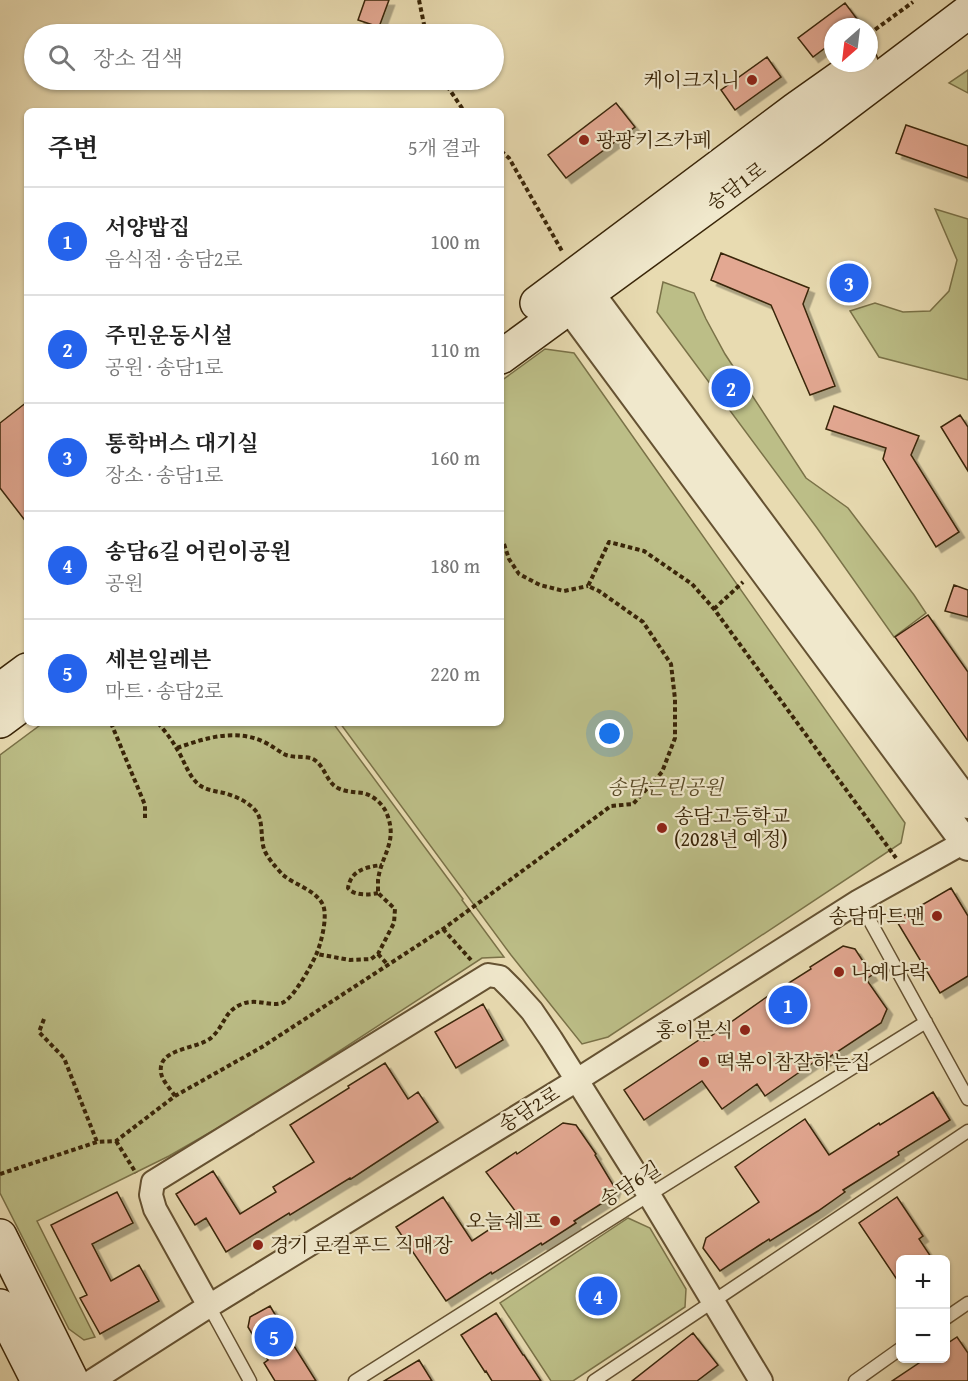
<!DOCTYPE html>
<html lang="ko">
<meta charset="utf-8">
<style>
body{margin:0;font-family:"Gentium Book Plus","Noto Serif KR",serif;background:#f6f6f6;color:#222}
.controls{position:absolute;right:18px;bottom:18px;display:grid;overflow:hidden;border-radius:9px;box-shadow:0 2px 4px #0004}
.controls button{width:54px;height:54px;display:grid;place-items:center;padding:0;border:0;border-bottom:2px solid #e0e0e0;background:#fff;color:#222;font:30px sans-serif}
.compass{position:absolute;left:824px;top:18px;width:54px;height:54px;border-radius:50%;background:#fff;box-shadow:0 2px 4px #0004;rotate:208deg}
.you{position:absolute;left:610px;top:734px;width:21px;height:21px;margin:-15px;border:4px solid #fff;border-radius:50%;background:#1a73e8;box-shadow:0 0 0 9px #1a73e833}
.badge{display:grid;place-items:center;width:39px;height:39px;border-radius:50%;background:#2563eb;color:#fff;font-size:20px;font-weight:700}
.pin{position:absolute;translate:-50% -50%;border:3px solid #fff;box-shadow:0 2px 6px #0006}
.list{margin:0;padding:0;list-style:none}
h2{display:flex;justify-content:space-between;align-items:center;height:78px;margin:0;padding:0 24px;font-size:26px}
h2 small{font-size:20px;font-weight:400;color:#767676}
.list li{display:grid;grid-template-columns:39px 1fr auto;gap:18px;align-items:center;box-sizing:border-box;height:108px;padding:0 24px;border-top:2px solid #e0e0e0}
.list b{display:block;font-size:22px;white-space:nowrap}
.list p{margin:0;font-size:20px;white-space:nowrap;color:#767676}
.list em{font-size:20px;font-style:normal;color:#767676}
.icon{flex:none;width:33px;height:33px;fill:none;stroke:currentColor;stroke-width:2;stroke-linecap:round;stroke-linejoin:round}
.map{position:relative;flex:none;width:968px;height:1381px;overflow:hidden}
.search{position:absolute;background:#fff;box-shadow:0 2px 4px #0004;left:24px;top:24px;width:480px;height:66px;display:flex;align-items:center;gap:15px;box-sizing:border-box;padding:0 21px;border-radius:33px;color:#767676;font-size:22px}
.panel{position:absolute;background:#fff;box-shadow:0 2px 4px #0004;left:24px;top:108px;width:480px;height:618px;border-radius:9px}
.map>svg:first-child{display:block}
</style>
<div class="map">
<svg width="968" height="1381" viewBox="0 0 968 1381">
<defs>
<filter id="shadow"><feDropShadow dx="5.5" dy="5.5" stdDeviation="0" flood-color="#0004"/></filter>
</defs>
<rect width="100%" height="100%" fill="#e8dbb1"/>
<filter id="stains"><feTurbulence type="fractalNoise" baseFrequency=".00333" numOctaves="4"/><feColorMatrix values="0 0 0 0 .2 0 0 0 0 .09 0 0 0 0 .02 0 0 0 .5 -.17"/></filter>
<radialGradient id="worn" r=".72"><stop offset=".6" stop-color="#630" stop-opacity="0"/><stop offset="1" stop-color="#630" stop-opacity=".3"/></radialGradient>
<path fill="#bcbe87" stroke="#7a7248" stroke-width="1.5" d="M 968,70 L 968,93 L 949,83 Z
M 935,209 L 968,219 L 968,380 L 879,357 L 850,311 L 875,303 L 903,312 L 930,311 L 949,291 L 957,260 Z
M 663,282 L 694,293 L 706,319 L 725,354 L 806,478 L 848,508 L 914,595 L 926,613 L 894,637 L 817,528 L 657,312 Z
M 545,349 L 574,353 L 905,823 L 901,843 L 608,1037 L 582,1044 L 511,955 L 340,723 L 501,723 L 501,381 Z
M 43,723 L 333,723 L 463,899 L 462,900 L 504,957 L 482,958 L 249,1110 L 169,1156 L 37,1221 L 95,1337 L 84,1340 L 69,1329 L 0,1193 L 0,755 Z
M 628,1218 L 650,1228 L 686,1289 L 685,1307 L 573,1381 L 551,1381 L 500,1303 Z"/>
<path fill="#e3a892" stroke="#392508" stroke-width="1.5" filter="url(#shadow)" d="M 365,0 L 389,0 L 379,27 L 358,20 Z
M 845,3 L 863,27 L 833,27 L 833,42 L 813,57 L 798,38 Z
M 767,57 L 781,77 L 735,110 L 721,90 Z
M 616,103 L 635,127 L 566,178 L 548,155 Z
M 906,125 L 968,146 L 968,178 L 896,153 Z
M 721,253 L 809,288 L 803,304 L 835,386 L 810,395 L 771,305 L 711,280 Z
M 27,402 L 27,523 L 0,488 L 0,423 Z
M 834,406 L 919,436 L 911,455 L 959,532 L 936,547 L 883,459 L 886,448 L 826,429 Z
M 960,415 L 968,427 L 968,471 L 941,427 Z
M 954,585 L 968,590 L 968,617 L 945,611 Z
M 928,615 L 968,672 L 968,741 L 895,637 Z
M 951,888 L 968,916 L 968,976 L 940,993 L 896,920 Z
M 843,946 L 855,949 L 872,975 L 866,979 L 887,1009 L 881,1023 L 819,1064 L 817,1060 L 765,1096 L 757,1084 L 722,1109 L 702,1081 L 644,1120 L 624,1090 L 702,1038 L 704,1041 L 768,996 L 811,969 L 810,967 Z
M 483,1004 L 503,1040 L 456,1068 L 435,1032 Z
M 385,1063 L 408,1099 L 418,1092 L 438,1122 L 351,1179 L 350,1178 L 290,1215 L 289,1213 L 226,1252 L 206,1218 L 195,1225 L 176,1194 L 213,1171 L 240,1214 L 276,1192 L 273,1187 L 314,1162 L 290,1125 L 349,1088 L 348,1086 Z
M 933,1092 L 950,1120 L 898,1152 L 899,1155 L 843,1190 L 845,1192 L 818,1211 L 770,1241 L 769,1239 L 720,1271 L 703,1248 L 706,1238 L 759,1202 L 735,1167 L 762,1148 L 805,1119 L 829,1155 L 879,1123 L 880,1125 Z
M 563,1123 L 576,1125 L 596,1154 L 595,1155 L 615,1188 L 612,1197 L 574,1221 L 576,1223 L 542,1245 L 541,1243 L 492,1274 L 491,1272 L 446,1301 L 396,1227 L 443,1197 L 472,1241 L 516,1212 L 486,1172 L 516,1152 L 517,1154 Z
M 117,1192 L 133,1223 L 92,1244 L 111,1281 L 139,1265 L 159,1301 L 100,1334 L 80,1298 L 87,1295 L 51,1225 Z
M 897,1197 L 923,1236 L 919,1239 L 933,1260 L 900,1260 L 900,1284 L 859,1223 Z
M 270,1306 L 289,1338 L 316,1381 L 275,1381 L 264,1363 L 268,1360 L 248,1327 L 250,1317 Z
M 496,1313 L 523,1355 L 524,1355 L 541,1381 L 492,1381 L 486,1371 L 485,1372 L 461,1335 Z
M 693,1333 L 718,1365 L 697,1381 L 632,1381 Z
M 957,1337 L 968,1353 L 968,1381 L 892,1381 L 925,1359 L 945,1359 L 945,1345 Z
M 419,1360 L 432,1381 L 384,1381 Z"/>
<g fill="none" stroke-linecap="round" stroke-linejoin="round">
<defs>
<path id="service" d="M 859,901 L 968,1099
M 209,1306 L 250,1381
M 946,1318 L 968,1303
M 355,1381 L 649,1195 L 926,1022
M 594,1381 L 968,1131
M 855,1381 L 900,1349"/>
<path id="minor" d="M 209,1306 L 155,1209 L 151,1195 L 153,1182 L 488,975 L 500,977 L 513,990 L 532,1011 L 551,1039 L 649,1195 L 761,1381
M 92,1381 L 209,1306 L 577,1080 L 859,901 L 968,840"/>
<path id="tertiary" d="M 576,275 L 968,804
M 554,293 L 569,307 L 968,846"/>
<path id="secondary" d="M 537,303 L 796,109 L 861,63
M 501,357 L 812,130 L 968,12
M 0,690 L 27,670
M 0,721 L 27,701
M 0,1236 L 72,1381
M 0,1306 L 38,1381"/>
</defs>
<use href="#service" stroke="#655232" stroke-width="15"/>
<use href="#minor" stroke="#655232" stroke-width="26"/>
<use href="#tertiary" stroke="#655232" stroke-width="32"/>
<use href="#secondary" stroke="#392508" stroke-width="36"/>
<path stroke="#392508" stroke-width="4" stroke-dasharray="4.5 3" stroke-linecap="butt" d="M 419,0 L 426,34
M 869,34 L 913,2
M 443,80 L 464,111
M 501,151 L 509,158 L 562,251
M 504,544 L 509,559 L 519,574 L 540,585 L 564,591 L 588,586
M 714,609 L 743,582
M 111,723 L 145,805 L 145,818
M 158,723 C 165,731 172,740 177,749 C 184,760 188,775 198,784 C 205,790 215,791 224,793 C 235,796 247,801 255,810 C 264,820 260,837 264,849 C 266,855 271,861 274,865 C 277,868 280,872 283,875 C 295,885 316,890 323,905 C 328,917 321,944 316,955 C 311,966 294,998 282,1003 C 270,1007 257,998 242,1004 C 224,1011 225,1025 212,1037 C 198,1050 157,1047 161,1073 C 162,1080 171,1090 175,1096
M 177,748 C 205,738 234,729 262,741 C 271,745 278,751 286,755 C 295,758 307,756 313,759 C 326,766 326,784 340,789 C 347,792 355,792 363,793 C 375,796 385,806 388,817 C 397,843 381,856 378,880 C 378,884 378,889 378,893 L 395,909 L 394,923 L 378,954 L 371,959 L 350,960 L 317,954
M 378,893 C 369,895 354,896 348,888 C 351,870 366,867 382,865
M 443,929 L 471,960
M 378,954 L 388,965
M 44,1019 L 39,1032 L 64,1058 L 97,1142
M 116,1141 L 136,1173
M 0,1174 L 97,1142 L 116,1141 L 175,1096 L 262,1047 L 443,929 L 611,806 L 633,804 L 662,772 L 675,738 L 675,699 L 671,664 L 643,622 L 599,591 L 588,586 L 609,542 L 644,551 L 692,584 L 714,609 L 896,858"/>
<use href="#service" stroke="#f0e8cc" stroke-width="12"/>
<use href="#minor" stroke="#f0e8cc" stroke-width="22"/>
<use href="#tertiary" stroke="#f0e8cc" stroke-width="28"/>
<use href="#secondary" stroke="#f0e8cc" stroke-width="33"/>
</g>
<g fill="#8f2418" stroke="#f0e8cc" stroke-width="2">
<circle cx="752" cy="80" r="6"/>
<circle cx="584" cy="140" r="6"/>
<circle cx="662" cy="828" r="6"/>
<circle cx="937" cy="916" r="6"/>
<circle cx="839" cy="972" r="6"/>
<circle cx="745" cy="1030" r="6"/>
<circle cx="704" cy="1062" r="6"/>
<circle cx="555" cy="1221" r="6"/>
<circle cx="258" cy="1245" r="6"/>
</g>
<g text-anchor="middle" stroke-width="4.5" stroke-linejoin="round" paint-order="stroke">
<g font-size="20" fill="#392508" stroke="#f0e8cc" text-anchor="start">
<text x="740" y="87" text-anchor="end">케이크지니</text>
<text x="596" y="147">팡팡키즈카페</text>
<text x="674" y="823">송담고등학교<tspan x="674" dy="23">(2028년 예정)</tspan></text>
<text x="925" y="923" text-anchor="end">송담마트맨</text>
<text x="851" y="979">나예다락</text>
<text x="733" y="1037" text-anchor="end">홍이분식</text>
<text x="716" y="1069">떡볶이참잘하는집</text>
<text x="543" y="1228" text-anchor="end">오늘쉐프</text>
<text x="270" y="1252">경기 로컬푸드 직매장</text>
</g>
<g font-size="20" fill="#392508" stroke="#f0e8cc">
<text transform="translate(736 186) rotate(-36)" y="7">송담1로</text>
<text transform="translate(529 1109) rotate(-32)" y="7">송담2로</text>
<text transform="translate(630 1184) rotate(-32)" y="7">송담6길</text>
</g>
<g font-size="20" font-style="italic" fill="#5a4b28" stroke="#f0e8cc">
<text x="665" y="794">송담근린공원</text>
</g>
</g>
<rect width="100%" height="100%" filter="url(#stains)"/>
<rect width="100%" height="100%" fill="url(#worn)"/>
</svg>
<div class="controls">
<button>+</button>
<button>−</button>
</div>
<svg class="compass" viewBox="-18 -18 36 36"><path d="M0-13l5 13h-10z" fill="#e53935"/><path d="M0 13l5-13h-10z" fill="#767676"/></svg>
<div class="you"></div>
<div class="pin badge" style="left:788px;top:1005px">1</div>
<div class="pin badge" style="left:731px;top:388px">2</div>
<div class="pin badge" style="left:849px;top:283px">3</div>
<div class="pin badge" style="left:598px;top:1296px">4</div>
<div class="pin badge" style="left:274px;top:1337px">5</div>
<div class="search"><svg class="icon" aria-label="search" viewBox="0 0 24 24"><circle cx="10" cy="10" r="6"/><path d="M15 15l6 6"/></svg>장소 검색</div>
<section class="panel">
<h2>주변<small>5개 결과</small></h2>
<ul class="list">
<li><span class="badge">1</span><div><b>서양밥집</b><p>음식점 · 송담2로</p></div><em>100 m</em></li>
<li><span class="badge">2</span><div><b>주민운동시설</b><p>공원 · 송담1로</p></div><em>110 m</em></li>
<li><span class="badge">3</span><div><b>통학버스 대기실</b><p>장소 · 송담1로</p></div><em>160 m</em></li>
<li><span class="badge">4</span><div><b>송담6길 어린이공원</b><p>공원</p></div><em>180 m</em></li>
<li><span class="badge">5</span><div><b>세븐일레븐</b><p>마트 · 송담2로</p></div><em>220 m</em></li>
</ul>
</section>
</div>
